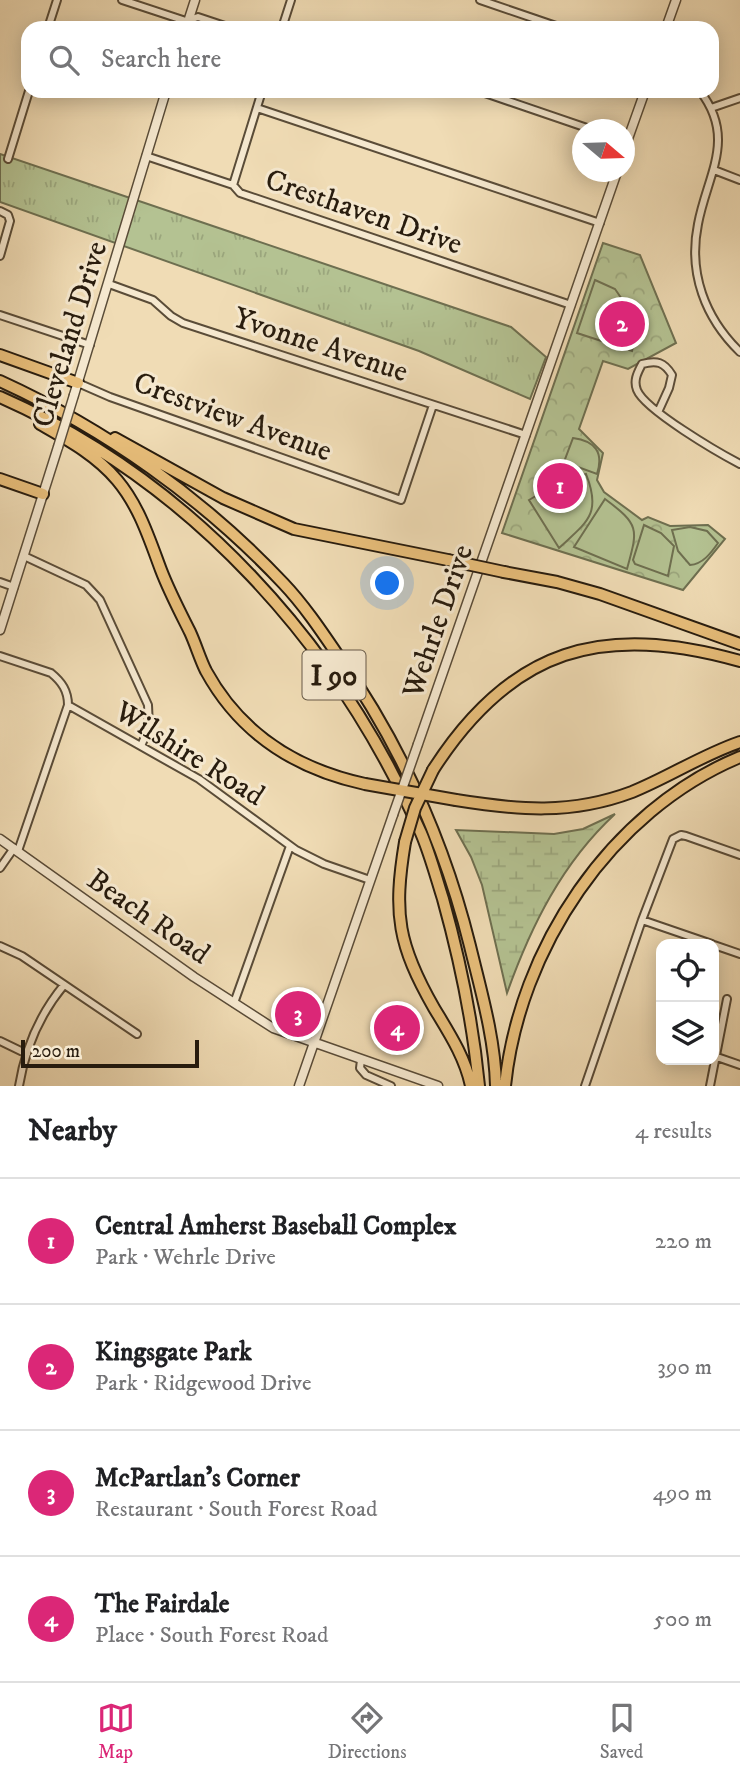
<!DOCTYPE html>
<meta charset="utf-8">
<style>
body{margin:0;font-family:"IM FELL DW Pica",serif;background:#f2f2f2;color:#202124}
.controls{position:absolute;right:21px;bottom:21px;display:grid;overflow:hidden;border-radius:14px;box-shadow:0 4px 18px #0003}
.controls button{width:63px;height:63px;display:grid;place-items:center;padding:0;border:0;border-bottom:2px solid #e0e0e0;background:#fff;color:#202124;font:35px sans-serif}
.compass{position:absolute;left:572px;top:119px;width:63px;height:63px;border-radius:50%;background:#fff;box-shadow:0 4px 18px #0003;rotate:109deg}
.scale{position:absolute;left:21px;bottom:18px;width:178px;box-sizing:border-box;padding-left:7px;border:4px solid #281c0e;border-top:0;font-size:19px;line-height:24px;white-space:nowrap;color:#281c0e;-webkit-text-stroke:5px #f5e8cf;paint-order:stroke}
.you{position:absolute;left:388px;top:584px;width:24px;height:24px;margin:-18px;border:5px solid #fff;border-radius:50%;background:#1a73e8;box-shadow:0 0 0 10px #1a73e833}
.badge{display:grid;place-items:center;width:46px;height:46px;border-radius:50%;background:#db2777;color:#fff;font-size:23px;font-weight:700}
.pin{position:absolute;translate:-50% -50%;border:4px solid #fff;box-shadow:0 2px 7px #0006}
.list{margin:0;padding:0;list-style:none}
h2{display:flex;justify-content:space-between;align-items:center;height:91px;margin:0;padding:0 28px;font-size:30px}
h2 small{font-size:23px;font-weight:400;color:#757577}
.list li{display:grid;grid-template-columns:46px 1fr auto;gap:21px;align-items:center;box-sizing:border-box;height:126px;padding:0 28px;border-top:2px solid #e0e0e0}
.list b{display:block;font-size:26px;white-space:nowrap}
.list p{margin:0;font-size:23px;white-space:nowrap;color:#757577}
.list em{font-size:23px;font-style:normal;color:#757577}
.icon{flex:none;width:38px;height:38px;fill:none;stroke:currentColor;stroke-width:2;stroke-linecap:round;stroke-linejoin:round}
.map{position:relative;flex:none;width:740px;height:1086px;overflow:hidden}
.search{position:absolute;background:#fff;box-shadow:0 4px 18px #0003;left:21px;right:21px;top:21px;height:77px;display:flex;align-items:center;gap:18px;box-sizing:border-box;padding:0 24px;border-radius:21px;color:#757577;font-size:26px}
.sheet{height:595px;background:#fff}
nav{display:flex;justify-content:space-around;align-items:center;box-sizing:border-box;height:98px;border-top:2px solid #e0e0e0;background:#fff;font-size:19px;color:#757577}
nav a{display:grid;justify-items:center;gap:4px}
nav .on{color:#db2777}
.map>svg:first-child{display:block}
</style>
<div class="map">
<svg width="740" height="1086" viewBox="0 0 740 1086">
<defs>
<pattern id="grass-tufts" width="24" height="20" patternUnits="userSpaceOnUse" patternTransform="scale(1.75)"><rect width="24" height="20" fill="#b4c292"/><path d="M3 7l-1-3M5 7V3M7 7l1-3M15 17l-1-3M17 17v-4M19 17l1-3" fill="none" stroke="#9ba67d"/></pattern>
<pattern id="forest-crowns" width="20" height="18" patternUnits="userSpaceOnUse" patternTransform="scale(1.75)"><rect width="20" height="18" fill="#b4c292"/><path d="M2 6a3 3 0 1 1 6 0M12 15a3 3 0 1 1 6 0" fill="none" stroke="#9ba67d"/></pattern>
<pattern id="wetland-marsh" width="20" height="14" patternUnits="userSpaceOnUse" patternTransform="scale(1.75)"><rect width="20" height="14" fill="#b4c292"/><path d="M1 5h8M5 5V1M11 12h8M15 12V8" fill="none" stroke="#9ba67d"/></pattern>
</defs>
<rect width="100%" height="100%" fill="#f0dcb5"/>
<filter id="stains"><feTurbulence type="fractalNoise" baseFrequency=".00286" numOctaves="4"/><feColorMatrix values="0 0 0 0 .2 0 0 0 0 .09 0 0 0 0 .02 0 0 0 .5 -.17"/></filter>
<radialGradient id="worn" r=".72"><stop offset=".6" stop-color="#630" stop-opacity="0"/><stop offset="1" stop-color="#630" stop-opacity=".3"/></radialGradient>
<path fill="url(#grass-tufts)" stroke="#6e6f50" stroke-width="2" d="M 0,154 L 511,327 L 546,357 L 530,399 L 419,351 L 0,202 Z"/>
<path fill="url(#forest-crowns)" stroke="#6e6f50" stroke-width="2" d="M 603,243 L 640,255 L 676,343 L 628,369 L 603,361 L 579,429 L 603,453 L 597,480 L 604,492 L 642,520 L 648,517 L 670,526 L 708,525 L 725,539 L 683,590 L 502,533 Z"/>
<path fill="url(#wetland-marsh)" stroke="#6e6f50" stroke-width="2" d="M 615,814 C 562,863 531,926 507,993 L 482,885 L 471,857 L 456,830 L 554,834 L 583,829 Z"/>
<path fill="#b4c292" stroke="#6e6f50" stroke-width="2" d="M 595,280 L 615,289 L 628,308 L 637,327 L 632,351 L 577,333 Z
M 573,438 C 595,441 604,452 597,474 L 564,462 Z
M 586,474 C 602,514 587,522 559,548 L 529,500 L 560,482 Z
M 605,499 C 640,525 638,529 627,569 L 574,547 Z
M 644,525 L 661,533 L 674,546 L 668,576 L 635,564 L 633,560 Z
M 690,527 L 707,531 L 718,543 C 711,553 703,564 690,565 L 678,551 L 672,530 Z"/>
<g fill="none" stroke-linecap="round" stroke-linejoin="round">
<defs>
<path id="minor" d="M 122,0 L 207,28
M 480,0 L 562,28
M 189,20 L 198,17 L 231,28
M 48,28 L 57,0
M 282,28 L 291,0
M 479,91 L 593,130
M 700,91 C 737,139 707,175 698,224 C 688,273 705,318 740,352
M 257,108 L 600,223
M 711,108 L 740,98
M 146,156 L 233,185 L 240,193 L 571,305
M 8,159 L 29,91
M 714,170 L 740,180
M 233,185 L 262,91
M 0,211 L 8,215 L 10,221 L 0,256
M 109,284 L 153,300 L 171,316 L 183,323 L 526,435
M 0,315 L 90,345
M 78,383 L 110,397 L 401,500 L 433,405
M 659,410 L 669,388 L 672,375 C 664,362 657,360 642,364 C 638,372 633,380 637,390 C 645,410 719,453 740,464
M 24,556 L 86,585 L 100,600 L 148,705 L 149,727 L 141,746
M 0,582 L 14,587
M 0,656 L 51,673 C 62,682 68,691 68,705 L 199,779 L 296,850 L 324,864 L 370,880
M 18,851 L 68,705
M 0,868 L 14,848
M 642,920 L 712,944
M 714,945 L 740,954
M 0,946 L 22,956 L 137,1034
M 234,1003 L 290,846
M 0,1041 L 27,1054
M 717,1057 L 740,1065
M 361,1060 L 360,1068 L 366,1075 L 391,1086
M 19,1086 C 25,1049 40,1014 64,985
M 585,1086 L 642,920 L 673,839 L 681,835 L 686,836 L 740,855
M 710,1086 L 727,999"/>
<path id="tertiary" d="M 186,28 L 195,0
M 666,28 L 676,0
M 624,150 L 645,91
M 74,395 L 166,91
M 0,630 L 58,447
M 418,744 L 617,172
M 0,839 L 194,977 L 273,1028 L 438,1086
M 299,1086 L 393,815"/>
<path id="motorway" d="M 0,355 L 78,383
M 0,381 C 105,429 203,498 283,583 C 303,604 320,629 337,654 C 399,742 444,841 470,946 C 481,991 495,1039 496,1086
M 0,397 C 191,481 338,644 421,833 C 430,854 436,877 443,899 C 460,960 473,1023 479,1086
M 40,424 C 68,440 96,455 117,480 C 139,506 149,538 161,570 C 169,591 180,612 190,632 C 196,645 200,659 206,671 C 241,735 296,769 365,784
M 115,438 L 223,498 L 294,529 L 448,560
M 0,479 L 43,494
M 504,572 L 557,582 L 600,594 L 740,644
M 433,770 C 511,648 603,622 740,661
M 456,800 C 518,810 571,815 632,792 C 669,777 702,755 740,742
M 405,842 C 393,914 398,945 434,1008 C 449,1033 465,1057 471,1086
M 505,1086 C 519,949 610,811 740,757"/>
</defs>
<use href="#minor" stroke="#5a4c38" stroke-width="10"/>
<use href="#tertiary" stroke="#5a4c38" stroke-width="11"/>
<use href="#motorway" stroke="#281c0e" stroke-width="14"/>
<use href="#minor" stroke="#f5e8cf" stroke-width="6"/>
<use href="#tertiary" stroke="#f5e8cf" stroke-width="8"/>
<use href="#motorway" stroke="#e8be7a" stroke-width="10"/>
<defs>
<path id="tertiary-bridge" d="M 58,447 L 74,395
M 393,815 L 418,744"/>
<path id="motorway-bridge" d="M 448,560 L 504,572
M 365,784 L 456,800
M 405,842 L 415,808 L 433,770"/>
</defs>
<use href="#tertiary-bridge" stroke="#5a4c38" stroke-width="11" stroke-linecap="butt"/>
<use href="#motorway-bridge" stroke="#281c0e" stroke-width="14" stroke-linecap="butt"/>
<use href="#tertiary-bridge" stroke="#f5e8cf" stroke-width="8"/>
<use href="#motorway-bridge" stroke="#e8be7a" stroke-width="10"/>
</g>
<g text-anchor="middle" stroke-width="6" stroke-linejoin="round" paint-order="stroke">
<rect fill="#f5e8cf" stroke="#665948" stroke-width="2" x="302.5" y="650.5" width="63" height="49" rx="5"/>
<g font-size="28" font-weight="bold" fill="#281c0e">
<text x="334" y="685">I 90</text>
</g>
<g font-size="30" fill="#281c0e" stroke="#f5e8cf">
<text transform="translate(364 211) rotate(19)" y="10">Cresthaven Drive</text>
<text transform="translate(69 334) rotate(-73)" y="10">Cleveland Drive</text>
<text transform="translate(321 344) rotate(18)" y="10">Yvonne Avenue</text>
<text transform="translate(233 416) rotate(20)" y="10">Crestview Avenue</text>
<text transform="translate(437 621) rotate(-71)" y="10">Wehrle Drive</text>
<text transform="translate(190 753) rotate(32)" y="10">Wilshire Road</text>
<text transform="translate(149 916) rotate(35)" y="10">Beach Road</text>
</g>
</g>
<rect width="100%" height="100%" filter="url(#stains)"/>
<rect width="100%" height="100%" fill="url(#worn)"/>
</svg>
<div class="controls">
<button><svg class="icon" aria-label="locate" viewBox="0 0 24 24"><circle cx="12" cy="12" r="6"/><path d="M12 2v4M12 18v4M2 12h4M18 12h4"/></svg></button>
<button><svg class="icon" aria-label="layers" viewBox="0 0 24 24"><path d="M12 4l9 5-9 5-9-5zM3 14l9 5 9-5"/></svg></button>
</div>
<svg class="compass" viewBox="-18 -18 36 36"><path d="M0-13l5 13h-10z" fill="#e53935"/><path d="M0 13l5-13h-10z" fill="#757577"/></svg>
<div class="scale">200 m</div>
<div class="you"></div>
<div class="pin badge" style="left:560px;top:486px">1</div>
<div class="pin badge" style="left:622px;top:324px">2</div>
<div class="pin badge" style="left:298px;top:1014px">3</div>
<div class="pin badge" style="left:397px;top:1028px">4</div>
<div class="search"><svg class="icon" aria-label="search" viewBox="0 0 24 24"><circle cx="10" cy="10" r="6"/><path d="M15 15l6 6"/></svg>Search here</div>
</div>
<section class="sheet">
<h2>Nearby<small>4 results</small></h2>
<ul class="list">
<li><span class="badge">1</span><div><b>Central Amherst Baseball Complex</b><p>Park · Wehrle Drive</p></div><em>220 m</em></li>
<li><span class="badge">2</span><div><b>Kingsgate Park</b><p>Park · Ridgewood Drive</p></div><em>390 m</em></li>
<li><span class="badge">3</span><div><b>McPartlan's Corner</b><p>Restaurant · South Forest Road</p></div><em>490 m</em></li>
<li><span class="badge">4</span><div><b>The Fairdale</b><p>Place · South Forest Road</p></div><em>500 m</em></li>
</ul>
</section>
<nav>
<a class="on"><svg class="icon" aria-label="map" viewBox="0 0 24 24"><path d="M3 6l6-2 6 2 6-2v14l-6 2-6-2-6 2zM9 4v14M15 6v14"/></svg>Map</a>
<a><svg class="icon" aria-label="directions" viewBox="0 0 24 24"><path d="M12 3l9 9-9 9-9-9zM9 14v-3h6M13 9l2 2-2 2"/></svg>Directions</a>
<a><svg class="icon" aria-label="saved" viewBox="0 0 24 24"><path d="M7 4h10v16l-5-4-5 4z"/></svg>Saved</a>
</nav>
